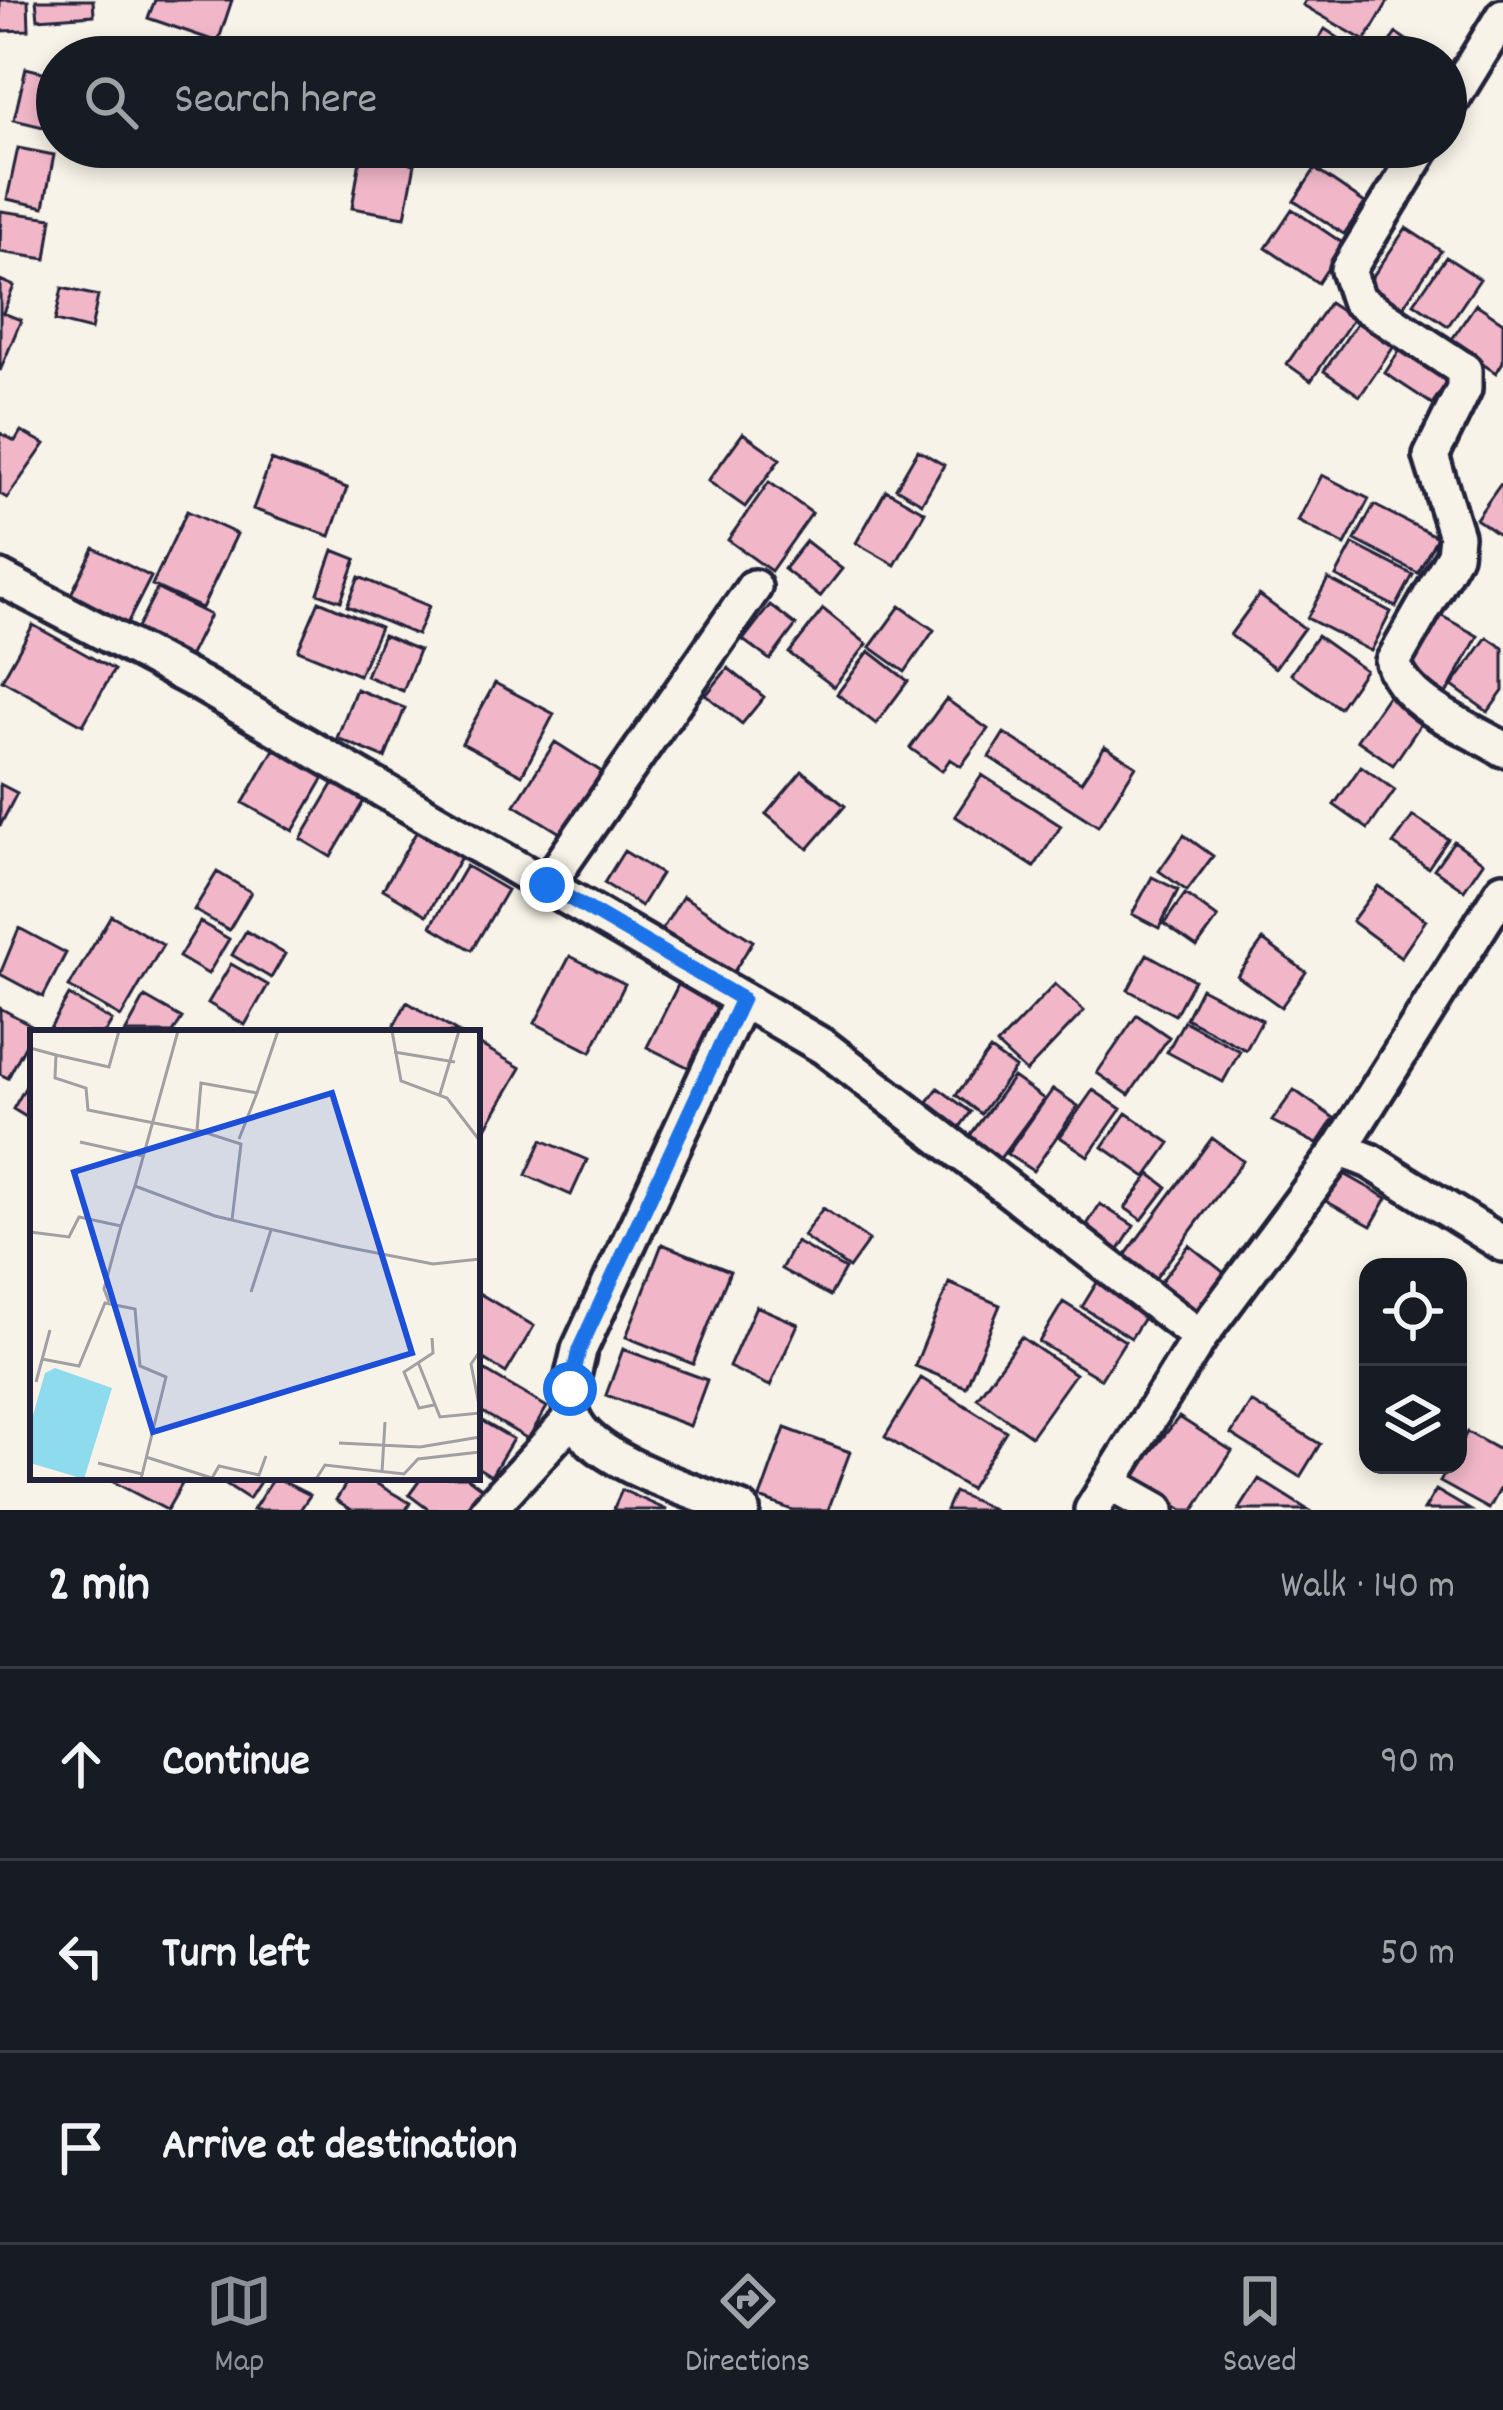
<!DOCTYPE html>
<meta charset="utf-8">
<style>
body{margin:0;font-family:Dekko,sans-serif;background:#242831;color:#f1f3f6}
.controls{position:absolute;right:36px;bottom:36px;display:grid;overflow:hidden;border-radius:24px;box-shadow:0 6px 18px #0003}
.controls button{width:108px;height:108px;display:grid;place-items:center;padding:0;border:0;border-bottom:3px solid #363941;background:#171b24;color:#f1f3f6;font:60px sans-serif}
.stop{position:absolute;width:36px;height:36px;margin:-27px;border:9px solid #1a73e8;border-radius:50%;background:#fff}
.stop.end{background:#1a73e8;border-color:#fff;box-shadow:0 3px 12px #0008}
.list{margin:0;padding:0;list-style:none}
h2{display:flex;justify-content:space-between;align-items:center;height:156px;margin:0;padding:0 48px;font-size:51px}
h2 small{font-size:39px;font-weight:400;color:#9ea1a6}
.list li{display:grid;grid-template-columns:78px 1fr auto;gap:36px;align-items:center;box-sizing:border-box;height:192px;padding:0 48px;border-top:3px solid #363941}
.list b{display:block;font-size:45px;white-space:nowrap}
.list em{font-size:39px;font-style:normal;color:#9ea1a6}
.icon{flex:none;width:66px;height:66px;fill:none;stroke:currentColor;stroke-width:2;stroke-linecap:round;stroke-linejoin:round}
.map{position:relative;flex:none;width:1503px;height:1510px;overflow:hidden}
.search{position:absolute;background:#171b24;box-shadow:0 6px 18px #0003;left:36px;right:36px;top:36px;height:132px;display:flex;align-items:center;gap:30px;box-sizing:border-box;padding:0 42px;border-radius:66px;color:#9ea1a6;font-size:45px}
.sheet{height:732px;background:#171b24}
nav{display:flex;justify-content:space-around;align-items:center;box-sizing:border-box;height:168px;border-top:3px solid #363941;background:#171b24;font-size:33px;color:#9ea1a6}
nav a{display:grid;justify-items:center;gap:6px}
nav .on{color:#8c9099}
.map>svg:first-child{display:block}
</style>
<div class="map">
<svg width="1503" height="1510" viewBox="0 0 1503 1510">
<rect width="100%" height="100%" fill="#f7f3e8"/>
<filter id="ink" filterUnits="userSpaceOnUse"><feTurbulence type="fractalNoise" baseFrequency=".00833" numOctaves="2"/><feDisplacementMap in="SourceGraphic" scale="24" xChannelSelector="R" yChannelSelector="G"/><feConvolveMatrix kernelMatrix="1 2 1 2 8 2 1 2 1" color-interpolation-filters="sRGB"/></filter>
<g filter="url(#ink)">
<path fill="#f1b7c8" stroke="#22223b" stroke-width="3" d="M 0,0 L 28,0 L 29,30 L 0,31 Z
M 36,0 L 93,0 L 94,15 L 38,19 Z
M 155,0 L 232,0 L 218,42 L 148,18 Z
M 1306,0 L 1389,0 L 1365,41 L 1303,5 Z
M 1325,29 L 1367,57 L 1306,57 Z
M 1396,33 L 1432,57 L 1380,57 Z
M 26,68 L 55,75 L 43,127 L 14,120 Z
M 1356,147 L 1413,147 L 1395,173 Z
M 18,148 L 54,155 L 44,207 L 7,199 Z
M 361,154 L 415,164 L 405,217 L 352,208 Z
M 1315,169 L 1365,203 L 1344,234 L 1294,201 Z
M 1292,209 L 1344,244 L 1318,283 L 1266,248 Z
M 1,211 L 52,218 L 46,259 L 0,252 Z
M 1406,228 L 1441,251 L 1400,311 L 1365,288 Z
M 1446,257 L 1480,279 L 1448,326 L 1414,303 Z
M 0,280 L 14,286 L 3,313 L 21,320 L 0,371 Z
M 62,288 L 98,296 L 91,330 L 55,321 Z
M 1329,303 L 1353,319 L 1311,381 L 1287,364 Z
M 1476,304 L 1503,322 L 1503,362 L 1496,373 L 1450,342 Z
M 1361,317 L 1397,342 L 1360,396 L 1324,371 Z
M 1402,347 L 1449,379 L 1432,404 L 1385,373 Z
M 21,431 L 45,444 L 7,498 L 0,494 L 0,433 L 15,441 Z
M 743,433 L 780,459 L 745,507 L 708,481 Z
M 918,450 L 944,465 L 922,503 L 896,488 Z
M 271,460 L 347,488 L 330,536 L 253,509 Z
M 1322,475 L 1369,499 L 1345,545 L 1298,521 Z
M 769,482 L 812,513 L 771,571 L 728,540 Z
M 1500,485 L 1503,488 L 1503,538 L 1476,519 Z
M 886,490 L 925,512 L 895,565 L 856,543 Z
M 1374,505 L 1437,537 L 1418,573 L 1355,540 Z
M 187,511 L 237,534 L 202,608 L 152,585 Z
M 806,541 L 842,569 L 820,597 L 784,569 Z
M 1353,544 L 1413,575 L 1396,607 L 1336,576 Z
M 94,548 L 151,577 L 127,624 L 70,596 Z
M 333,550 L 356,559 L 341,601 L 318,593 Z
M 359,577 L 429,606 L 417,635 L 347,606 Z
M 1328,579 L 1391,612 L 1371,651 L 1307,618 Z
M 157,589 L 210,615 L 186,663 L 133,636 Z
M 1259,595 L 1304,628 L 1275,668 L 1230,635 Z
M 319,601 L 380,627 L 359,675 L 298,650 Z
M 770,605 L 796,625 L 770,660 L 743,640 Z
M 900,606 L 934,630 L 905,672 L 870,647 Z
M 823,609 L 867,644 L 834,687 L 789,653 Z
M 1431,610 L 1478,636 L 1446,694 L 1399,668 Z
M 33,625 L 114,670 L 83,725 L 2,680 Z
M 383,635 L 419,650 L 403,691 L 366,676 Z
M 1317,636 L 1365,670 L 1339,708 L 1291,674 Z
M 1487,637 L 1503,648 L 1503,691 L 1488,712 L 1452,686 Z
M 869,651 L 908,681 L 876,724 L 837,694 Z
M 728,668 L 764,697 L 742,724 L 706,695 Z
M 495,683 L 554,714 L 522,775 L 462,743 Z
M 356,689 L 405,708 L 385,758 L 337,738 Z
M 1391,691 L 1427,715 L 1393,765 L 1357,740 Z
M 946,699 L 988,729 L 961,766 L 950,759 L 942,771 L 910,748 Z
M 1004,733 L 1081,782 L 1105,746 L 1136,766 L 1098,826 L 989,757 Z
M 280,739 L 330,767 L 293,831 L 243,803 Z
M 555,742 L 605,774 L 565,836 L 515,805 Z
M 1361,766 L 1395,790 L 1368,829 L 1334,805 Z
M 802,771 L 845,806 L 808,849 L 766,814 Z
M 982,775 L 1061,826 L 1034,867 L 955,816 Z
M 335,781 L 365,799 L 331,857 L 301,839 Z
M 0,784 L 17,793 L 0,826 Z
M 1413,816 L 1448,839 L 1428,868 L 1393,844 Z
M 417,831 L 461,857 L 427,915 L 383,889 Z
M 1184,835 L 1213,856 L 1187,891 L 1159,871 Z
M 1454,841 L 1483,862 L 1464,890 L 1434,869 Z
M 624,851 L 661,874 L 641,906 L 604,883 Z
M 466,866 L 507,890 L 472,950 L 431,926 Z
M 217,872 L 251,892 L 229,930 L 194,910 Z
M 1152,877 L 1178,890 L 1159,928 L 1132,914 Z
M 1378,886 L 1426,920 L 1401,957 L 1352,921 Z
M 1185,894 L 1218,918 L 1197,947 L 1164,924 Z
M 683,896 L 753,941 L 728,981 L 658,936 Z
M 111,915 L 163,945 L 121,1017 L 69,987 Z
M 200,922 L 229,939 L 208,974 L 179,957 Z
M 19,928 L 66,953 L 43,997 L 0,974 Z
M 246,931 L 285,954 L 271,978 L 232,955 Z
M 1263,940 L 1306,972 L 1281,1007 L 1237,976 Z
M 1147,954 L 1194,980 L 1175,1015 L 1128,990 Z
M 570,956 L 625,984 L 591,1052 L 535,1023 Z
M 231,964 L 268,985 L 245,1025 L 208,1003 Z
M 679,983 L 728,1008 L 696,1071 L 647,1047 Z
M 1055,984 L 1084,1011 L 1026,1072 L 997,1045 Z
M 1201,988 L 1262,1020 L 1246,1050 L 1186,1018 Z
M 69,995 L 112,1021 L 105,1033 L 47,1033 Z
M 145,997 L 182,1018 L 173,1033 L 125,1033 Z
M 407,1002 L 459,1033 L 390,1033 Z
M 0,1008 L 35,1027 L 8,1078 L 0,1074 Z
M 1137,1015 L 1169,1037 L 1129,1095 L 1097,1073 Z
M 1184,1021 L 1240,1051 L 1223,1082 L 1167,1052 Z
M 477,1043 L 521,1068 L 486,1128 L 477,1123 Z
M 990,1050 L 1015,1068 L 981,1114 L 956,1095 Z
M 33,1074 L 33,1121 L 13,1109 Z
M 1013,1077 L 1044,1099 L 996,1164 L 965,1142 Z
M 938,1088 L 971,1112 L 952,1138 L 919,1114 Z
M 1053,1089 L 1078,1106 L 1033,1171 L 1007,1154 Z
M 1093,1090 L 1121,1109 L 1088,1156 L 1060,1137 Z
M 1294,1090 L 1334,1118 L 1317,1144 L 1272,1121 Z
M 1126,1113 L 1170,1143 L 1146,1177 L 1103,1147 Z
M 1212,1138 L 1243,1161 L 1152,1283 L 1121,1261 Z
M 542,1140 L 587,1160 L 571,1195 L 526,1175 Z
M 1339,1171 L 1387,1198 L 1371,1226 L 1322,1199 Z
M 1150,1174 L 1167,1187 L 1142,1220 L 1125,1208 Z
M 1100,1204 L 1134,1226 L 1115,1256 L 1083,1231 Z
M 823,1208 L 869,1240 L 849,1268 L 803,1236 Z
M 796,1242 L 845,1269 L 830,1296 L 781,1269 Z
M 662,1244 L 730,1271 L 693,1364 L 626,1337 Z
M 1189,1245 L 1227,1275 L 1194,1319 L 1155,1289 Z
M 1101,1276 L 1151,1307 L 1131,1338 L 1082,1307 Z
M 949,1283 L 1000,1305 L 966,1387 L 915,1366 Z
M 477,1292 L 534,1326 L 506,1373 L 477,1355 Z
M 1063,1302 L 1125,1341 L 1101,1379 L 1039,1342 Z
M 756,1306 L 798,1324 L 770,1386 L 729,1367 Z
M 1021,1337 L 1075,1374 L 1031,1436 L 977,1398 Z
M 623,1349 L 707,1380 L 690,1426 L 606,1395 Z
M 477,1366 L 547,1407 L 528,1439 L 477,1409 Z
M 921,1378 L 1006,1431 L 970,1489 L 885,1437 Z
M 1251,1402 L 1320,1444 L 1300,1477 L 1231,1434 Z
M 1179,1417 L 1232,1451 L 1194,1510 L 1182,1510 L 1132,1476 Z
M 477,1418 L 513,1439 L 491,1476 L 477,1467 Z
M 785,1428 L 850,1452 L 828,1510 L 792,1510 L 760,1498 Z
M 1467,1432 L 1503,1452 L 1503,1484 L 1489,1509 L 1440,1482 L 1449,1465 L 1458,1465 L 1458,1448 Z
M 104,1477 L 186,1477 L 167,1510 Z
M 215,1477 L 263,1477 L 249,1499 Z
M 274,1477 L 310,1495 L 300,1510 L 253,1510 Z
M 350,1477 L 365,1477 L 410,1503 L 406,1510 L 352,1510 L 336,1500 Z
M 422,1477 L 467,1477 L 483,1489 L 467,1510 L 429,1510 L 409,1495 Z
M 1259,1479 L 1308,1510 L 1239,1510 Z
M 622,1490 L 667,1510 L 613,1510 Z
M 1436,1490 L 1470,1510 L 1424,1510 Z
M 954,1492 L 995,1510 L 946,1510 Z"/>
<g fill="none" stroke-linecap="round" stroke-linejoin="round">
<defs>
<path id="street" d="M 1446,109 L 1503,16
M 1423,147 L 1348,270 L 1358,300 L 1464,370 L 1464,389 L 1431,456 L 1456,536 L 1454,555 L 1393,662 C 1404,704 1467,727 1503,749
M 0,578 L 199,683 L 824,1047 L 1200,1337 L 1092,1510
M 547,885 L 754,587
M 1340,1149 L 1503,890
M 1200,1337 L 1340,1149 L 1370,1161 L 1503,1244
M 1109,1483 L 1157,1510
M 488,1510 L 573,1417
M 742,1510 C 699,1493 589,1462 572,1415 C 566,1395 575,1370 579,1350 L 742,999"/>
</defs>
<use href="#street" stroke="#22223b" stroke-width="42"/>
<use href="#street" stroke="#f7f3e8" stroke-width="33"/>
</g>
</g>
<g fill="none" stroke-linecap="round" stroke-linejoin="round" filter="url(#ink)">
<path stroke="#1a73e8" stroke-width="15" d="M 547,885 L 742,999 L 579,1350 L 570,1389"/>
</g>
<g transform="translate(30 1030)">
<rect width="450" height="450" fill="#f7f3e8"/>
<path d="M 25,338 L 82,358 L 54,449 L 0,433 L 0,396 L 15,343 Z" fill="#8edbed"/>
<path fill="none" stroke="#a29fa3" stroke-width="3" d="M 148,1 L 105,156 L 185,186 L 311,216 L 403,234 L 450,229M 362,1 L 371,51 L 417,68 L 450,111M 0,18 L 26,25 L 25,48 L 56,58 L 58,80 L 170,102M 364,22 L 425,32M 26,25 L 79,37 L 89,1M 410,64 L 429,1M 209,109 L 227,63M 50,112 L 113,126M 202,190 L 211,114 L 167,100 L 171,53 L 227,63 L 248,1M 0,202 L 39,207 L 49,187 L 91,196 L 105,156M 221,262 L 241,200M 79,272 L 74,259 L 91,196M 402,308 L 403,323 L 374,342 L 389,378 L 404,375M 450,321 L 441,334 L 450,380M 12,329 L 49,336 L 75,273 L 105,279 L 110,336 L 136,347 L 111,449M 388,332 L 410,387 L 450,383M 6,352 L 20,300M 309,413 L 390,417 L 450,407M 116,427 L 182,448M 68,433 L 112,444M 352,442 L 355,392M 182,448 L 189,436 L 229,445 L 236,426M 286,449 L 295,435 L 374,444 L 388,429 L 450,422"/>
<path fill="#1d4ed8" fill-opacity="0.15" stroke="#1d4ed8" stroke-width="6" d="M 302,63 L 382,323 L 123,402 L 44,142 Z"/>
<rect width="450" height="450" fill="none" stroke="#22223b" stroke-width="6"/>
</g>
</svg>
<div class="controls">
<button><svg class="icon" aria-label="locate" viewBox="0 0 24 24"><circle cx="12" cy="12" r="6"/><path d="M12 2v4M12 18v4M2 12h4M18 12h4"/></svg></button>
<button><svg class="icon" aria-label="layers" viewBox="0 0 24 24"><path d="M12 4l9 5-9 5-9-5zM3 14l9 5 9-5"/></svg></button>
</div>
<div class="stop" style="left:570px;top:1389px"></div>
<div class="stop end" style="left:547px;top:885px"></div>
<div class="search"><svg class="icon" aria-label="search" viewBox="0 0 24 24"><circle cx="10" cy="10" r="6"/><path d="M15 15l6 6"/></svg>Search here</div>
</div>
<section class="sheet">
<h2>2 min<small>Walk · 140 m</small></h2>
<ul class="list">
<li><svg class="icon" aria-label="ahead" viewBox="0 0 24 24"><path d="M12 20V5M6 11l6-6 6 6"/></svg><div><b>Continue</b></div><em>90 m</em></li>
<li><svg class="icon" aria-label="left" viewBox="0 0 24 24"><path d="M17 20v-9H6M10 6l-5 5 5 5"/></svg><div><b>Turn left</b></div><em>50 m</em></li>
<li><svg class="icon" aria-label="arrive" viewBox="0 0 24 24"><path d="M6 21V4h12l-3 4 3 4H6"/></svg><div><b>Arrive at destination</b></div></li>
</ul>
</section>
<nav>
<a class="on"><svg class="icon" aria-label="map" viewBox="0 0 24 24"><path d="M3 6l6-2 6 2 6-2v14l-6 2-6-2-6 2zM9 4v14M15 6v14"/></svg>Map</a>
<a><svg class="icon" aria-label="directions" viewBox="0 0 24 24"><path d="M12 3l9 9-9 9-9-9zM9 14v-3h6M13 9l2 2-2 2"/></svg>Directions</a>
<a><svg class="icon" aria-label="saved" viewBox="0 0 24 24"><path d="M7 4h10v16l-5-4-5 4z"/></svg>Saved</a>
</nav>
